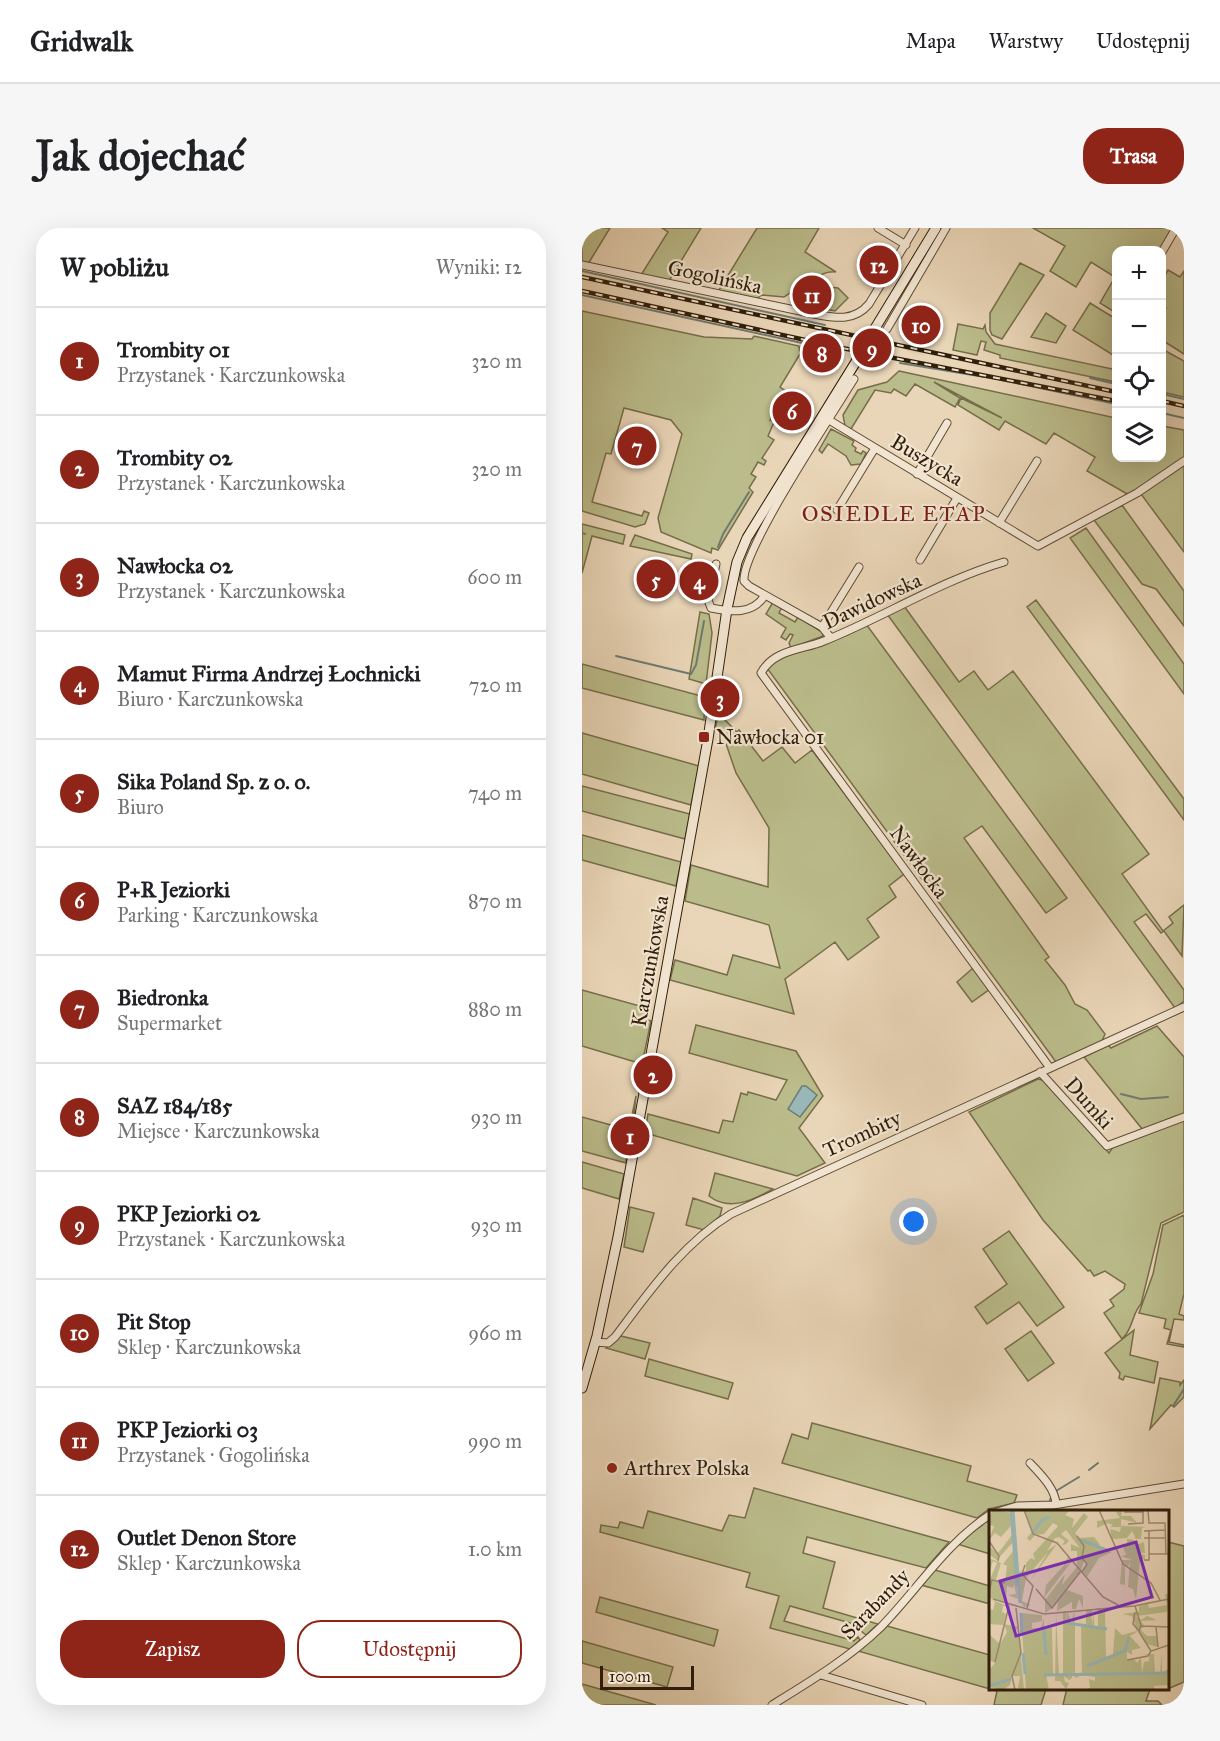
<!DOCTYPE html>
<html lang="pl">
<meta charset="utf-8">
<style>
body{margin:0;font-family:"IM FELL Great Primer",serif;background:#f6f6f6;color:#202124}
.controls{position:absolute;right:18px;top:18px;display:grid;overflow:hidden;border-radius:12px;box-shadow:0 6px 24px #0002}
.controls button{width:54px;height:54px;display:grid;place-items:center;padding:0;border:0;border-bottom:2px solid #e0e0e0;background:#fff;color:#202124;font:30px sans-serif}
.scale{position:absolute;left:18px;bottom:15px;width:94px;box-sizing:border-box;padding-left:6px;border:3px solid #311f0a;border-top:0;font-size:16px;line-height:21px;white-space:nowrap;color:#311f0a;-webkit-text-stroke:4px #f1e4d0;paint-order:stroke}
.you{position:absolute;left:332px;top:994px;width:21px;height:21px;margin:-15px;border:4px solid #fff;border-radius:50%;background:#1a73e8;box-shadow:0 0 0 9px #1a73e833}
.badge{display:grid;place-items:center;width:39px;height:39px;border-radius:50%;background:#8f2418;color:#fff;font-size:20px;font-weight:700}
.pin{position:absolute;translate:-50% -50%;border:3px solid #fff;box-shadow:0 2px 6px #0006}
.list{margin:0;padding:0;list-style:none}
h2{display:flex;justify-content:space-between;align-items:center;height:78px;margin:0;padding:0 24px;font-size:26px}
h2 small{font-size:20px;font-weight:400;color:#757577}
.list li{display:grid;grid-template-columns:39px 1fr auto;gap:18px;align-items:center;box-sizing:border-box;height:108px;padding:0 24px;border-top:2px solid #e0e0e0}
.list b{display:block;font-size:22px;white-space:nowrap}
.list p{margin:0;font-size:20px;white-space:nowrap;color:#757577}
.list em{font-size:20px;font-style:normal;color:#757577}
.actions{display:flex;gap:12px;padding:18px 24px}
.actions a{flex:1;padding:14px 0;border:2px solid #8f2418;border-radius:24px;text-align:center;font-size:21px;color:#8f2418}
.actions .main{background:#8f2418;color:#fff}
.icon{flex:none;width:33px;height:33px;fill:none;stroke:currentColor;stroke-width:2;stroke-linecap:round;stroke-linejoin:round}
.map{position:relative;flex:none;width:602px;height:1477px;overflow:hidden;border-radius:24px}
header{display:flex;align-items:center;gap:36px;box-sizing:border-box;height:84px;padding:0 30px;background:#fff;border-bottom:2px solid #e0e0e0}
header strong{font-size:28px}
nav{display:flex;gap:33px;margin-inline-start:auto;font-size:21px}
.intro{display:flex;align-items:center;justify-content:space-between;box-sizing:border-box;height:144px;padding:0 36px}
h1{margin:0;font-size:42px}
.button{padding:15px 27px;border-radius:24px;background:#8f2418;color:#fff;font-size:21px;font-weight:700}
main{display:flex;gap:36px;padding:0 36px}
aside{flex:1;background:#fff;border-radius:24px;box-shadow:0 6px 24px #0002}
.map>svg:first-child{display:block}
</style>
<header>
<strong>Gridwalk</strong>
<nav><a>Mapa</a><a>Warstwy</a><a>Udostępnij</a></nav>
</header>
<div class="intro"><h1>Jak dojechać</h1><a class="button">Trasa</a></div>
<main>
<aside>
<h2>W pobliżu<small>Wyniki: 12</small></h2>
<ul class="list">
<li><span class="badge">1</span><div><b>Trombity 01</b><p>Przystanek · Karczunkowska</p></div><em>320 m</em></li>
<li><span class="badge">2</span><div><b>Trombity 02</b><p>Przystanek · Karczunkowska</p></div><em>320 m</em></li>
<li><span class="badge">3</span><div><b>Nawłocka 02</b><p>Przystanek · Karczunkowska</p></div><em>600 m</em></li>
<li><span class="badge">4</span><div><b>Mamut Firma Andrzej Łochnicki</b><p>Biuro · Karczunkowska</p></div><em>720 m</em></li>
<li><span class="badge">5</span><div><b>Sika Poland Sp. z o. o.</b><p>Biuro</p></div><em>740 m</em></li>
<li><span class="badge">6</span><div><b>P+R Jeziorki</b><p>Parking · Karczunkowska</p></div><em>870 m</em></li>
<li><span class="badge">7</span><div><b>Biedronka</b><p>Supermarket</p></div><em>880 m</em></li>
<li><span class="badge">8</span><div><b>SAZ 184/185</b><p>Miejsce · Karczunkowska</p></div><em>930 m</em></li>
<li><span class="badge">9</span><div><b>PKP Jeziorki 02</b><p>Przystanek · Karczunkowska</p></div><em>930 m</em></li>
<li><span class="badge">10</span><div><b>Pit Stop</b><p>Sklep · Karczunkowska</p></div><em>960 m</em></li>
<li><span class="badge">11</span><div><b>PKP Jeziorki 03</b><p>Przystanek · Gogolińska</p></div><em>990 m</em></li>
<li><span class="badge">12</span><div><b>Outlet Denon Store</b><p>Sklep · Karczunkowska</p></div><em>1.0 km</em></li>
</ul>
<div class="actions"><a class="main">Zapisz</a><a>Udostępnij</a></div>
</aside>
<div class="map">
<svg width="602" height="1477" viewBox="0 0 602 1477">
<rect width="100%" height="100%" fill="#e9d5b7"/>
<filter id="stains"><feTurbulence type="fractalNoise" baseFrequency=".00333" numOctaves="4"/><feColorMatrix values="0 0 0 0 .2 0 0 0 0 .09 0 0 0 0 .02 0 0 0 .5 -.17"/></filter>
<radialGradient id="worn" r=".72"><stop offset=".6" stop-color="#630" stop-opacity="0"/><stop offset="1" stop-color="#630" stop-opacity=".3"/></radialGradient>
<path fill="#bbbc8b" stroke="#766e4a" stroke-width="1.5" d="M 0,0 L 28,0 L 6,36 L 0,34 Z
M 80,0 L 119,0 L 87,53 L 59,47 L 86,4 Z
M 175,0 L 237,0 L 223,24 L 254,44 C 231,42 228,63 224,81 L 217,80 L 218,74 L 214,71 L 215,67 L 211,63 L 202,69 L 180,67 L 174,71 L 137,62 Z
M 451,0 L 593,0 L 578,22 L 534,22 L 534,85 L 518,75 L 533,49 L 509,34 L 494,59 L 468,43 L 483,18 Z
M 438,35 L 462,47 L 420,111 L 410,107 L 408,102 L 408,85 Z
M 586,42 L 598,49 L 602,43 L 602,126 L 580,112 L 580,88 L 584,80 L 580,77 L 580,52 Z
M 247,59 L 256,60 L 266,70 L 253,83 L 243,81 L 237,76 L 241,62 Z
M 508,75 L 534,91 L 534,129 L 491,102 Z
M 0,83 L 122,109 L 170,111 L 172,108 L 217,118 L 218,126 L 198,159 L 205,164 L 188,192 L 192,194 L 186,208 L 192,212 L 180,230 L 184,233 L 182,237 L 176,234 L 169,246 L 174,249 L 167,260 L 171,264 L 136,322 L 130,320 L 129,325 L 79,304 L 76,290 L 100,206 L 89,192 L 42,180 L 29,226 L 24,225 L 10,274 L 60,288 L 62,283 L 67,285 L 63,296 L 53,299 L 0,283 Z
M 464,85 L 484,98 L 474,115 L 449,109 Z
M 376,96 L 401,101 L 403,97 L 404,104 L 413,116 L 530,141 L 534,133 L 534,154 L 418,130 L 418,127 L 402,122 L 404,114 L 399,113 L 395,127 L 371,122 Z
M 580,121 L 602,133 L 602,169 L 580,164 Z
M 317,143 L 534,190 L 534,230 L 580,230 L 580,198 L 602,202 L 602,230 L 547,267 L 505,243 L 513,229 L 472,205 L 464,216 L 423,193 L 417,202 L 376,177 L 379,170 L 420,190 L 352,154 L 378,170 L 373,179 L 333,156 L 324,168 L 312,161 L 309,165 L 293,162 L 269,201 L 263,198 L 261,187 L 276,162 L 305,154 Z
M 249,201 L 272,213 L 270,217 L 274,220 L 273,223 L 279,226 L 281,223 L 284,225 L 279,236 L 269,237 L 264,228 L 246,216 L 240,225 L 237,222 Z
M 602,236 L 602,324 L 559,266 Z
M 540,277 L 602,363 L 602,398 L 574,361 L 560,356 L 512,292 Z
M 0,296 L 43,307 L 41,316 L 10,308 L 0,345 Z
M 504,300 L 602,436 L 602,466 L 488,310 Z
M 53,307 L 110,326 L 109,331 L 48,318 Z
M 454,372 L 602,571 L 602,592 L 445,379 Z
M 191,374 L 200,379 L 197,385 L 213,394 L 216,389 L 240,404 L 241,408 L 209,420 L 207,415 L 211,407 L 208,406 L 204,412 L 199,409 L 204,400 L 184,386 Z
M 322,378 L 377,454 L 392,443 L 406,462 L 431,443 L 567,626 L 540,646 L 581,703 L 591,695 L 587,689 L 602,677 L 600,728 L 582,703 L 579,705 L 564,686 L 552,694 L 602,762 L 602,773 L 593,780 L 305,386 Z
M 118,384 L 127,386 L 130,405 L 124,456 L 107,451 Z
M 284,396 L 485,670 L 464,685 L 400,598 L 382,610 L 467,729 L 463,732 L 483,757 L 493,776 L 505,782 L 523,806 L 520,813 L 474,834 L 185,440 L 199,430 L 265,407 Z
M 0,436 L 123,469 L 122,492 L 0,460 Z
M 136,487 L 138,487 L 155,504 L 157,502 L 181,533 L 200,519 L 213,535 L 230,522 L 322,646 L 307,658 L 314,669 L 285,691 L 297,709 L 266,732 L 253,714 L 203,751 L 212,786 L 88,752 L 93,732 L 145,747 L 151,727 L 198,740 L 187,697 L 103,673 L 109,637 L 186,659 L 187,600 L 154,545 L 140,504 L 133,502 Z
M 0,505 L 117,538 L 109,577 L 0,546 Z
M 0,558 L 108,586 L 103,611 L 0,583 Z
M 0,607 L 99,634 L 94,658 L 0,632 Z
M 391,740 L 408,761 L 390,774 L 375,754 Z
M 0,762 L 65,780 L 63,791 L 69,793 L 60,836 L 0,818 Z
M 114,797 L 214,823 L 241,868 L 217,900 L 243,935 L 215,948 L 63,905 L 66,886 L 137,905 L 141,892 L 151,894 L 159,865 L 165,867 L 166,864 L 194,872 L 205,852 L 107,825 Z
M 575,798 L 602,829 L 602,888 L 594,888 L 561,902 L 502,829 L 526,817 L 529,820 Z
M 456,851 L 464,853 L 527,925 L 531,919 L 602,892 L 602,984 L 579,995 L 559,1076 C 549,1087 552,1100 540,1111 L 522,1085 L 532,1078 L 528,1072 L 542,1061 L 543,1056 L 523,1043 L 512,1048 L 508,1042 L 506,1043 L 461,992 L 387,884 Z
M 54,868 L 51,897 L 45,909 L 44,935 L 0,923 L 0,889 L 47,902 Z
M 0,934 L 42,946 L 37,971 L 0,960 Z
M 133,945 L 191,961 C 172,972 147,984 127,968 Z
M 111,970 L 140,980 L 138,988 L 122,1002 L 104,997 Z
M 48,979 L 72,985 L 61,1024 L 42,1019 Z
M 602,987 L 602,1066 L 597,1086 L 602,1088 L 602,1092 L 592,1091 L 587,1114 L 602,1117 L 602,1119 L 585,1116 L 589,1102 L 582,1100 L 584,1091 L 557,1085 L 571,1046 L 581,997 Z
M 427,1003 L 482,1079 L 455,1098 L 437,1074 L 405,1096 L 393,1079 L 425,1056 L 401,1021 Z
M 552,1102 L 548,1127 L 576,1134 L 572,1155 L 543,1148 L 541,1152 L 537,1150 L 538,1145 L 523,1125 Z
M 449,1103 L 472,1135 L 446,1153 L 423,1121 Z
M 39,1108 L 68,1115 L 63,1131 L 24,1120 Z
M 67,1131 L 151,1155 L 146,1171 L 63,1148 Z
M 578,1150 L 598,1154 L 598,1157 L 602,1152 L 602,1169 L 592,1179 L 589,1177 L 568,1201 Z
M 230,1195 L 389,1238 L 385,1253 L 435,1267 L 432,1275 L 407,1281 L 395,1290 L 200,1235 L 210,1206 L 226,1211 Z
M 172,1260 L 367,1314 L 344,1340 L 225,1309 L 221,1325 L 253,1334 L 241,1380 L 296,1396 L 284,1407 L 279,1403 L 279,1398 L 208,1378 L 202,1393 L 272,1413 L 276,1409 L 278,1412 L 268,1421 L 188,1400 L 197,1368 L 164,1359 L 168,1345 L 18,1304 L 19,1297 L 36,1300 L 38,1294 L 61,1300 L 66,1283 L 140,1303 L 147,1287 L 163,1290 Z
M 408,1291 L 408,1326 L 375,1316 Z
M 586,1314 L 602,1318 L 602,1454 L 588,1460 L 586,1456 Z
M 353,1342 L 408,1358 L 408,1376 L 339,1357 Z
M 18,1369 L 136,1402 L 132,1418 L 14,1384 Z
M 305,1398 L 408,1427 L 409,1460 L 464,1461 L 459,1477 L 412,1477 L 415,1463 L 276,1423 Z
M 0,1413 L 91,1439 L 85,1459 L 0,1435 Z
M 0,1456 L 74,1477 L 0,1477 Z
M 485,1460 L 568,1461 L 564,1473 L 576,1473 L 580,1477 L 481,1477 Z"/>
<path fill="#99b7b6" stroke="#6f7a71" stroke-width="1.5" d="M 220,858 L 224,858 L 235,867 L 218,889 L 206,881 Z"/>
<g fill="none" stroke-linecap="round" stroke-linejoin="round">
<path stroke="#6f7a71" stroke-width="2" d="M 0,43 L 243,97
M 0,67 L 220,115
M 233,117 L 248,121
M 318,135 L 415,151 L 534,176
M 508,150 L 534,156
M 580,166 L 602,171
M 580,185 L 602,190
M 0,305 L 3,306
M 136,319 L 141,306 L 167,264
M 34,428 L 109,446 L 114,437 L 122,393
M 539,866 L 559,871 L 586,869
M 591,1178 L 602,1161
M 507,1242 L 516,1235
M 474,1263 L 497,1249
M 468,1272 L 470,1267
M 463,1284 L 463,1283"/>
<defs>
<path id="street" d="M 296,0 L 324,17
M 580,24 L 594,0
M 0,37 L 232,86 C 253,90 272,94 287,76 L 333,0
M 305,101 L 364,0
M 247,192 L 456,318 L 555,265 L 602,233
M 335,246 L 365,195
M 255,282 L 293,220
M 417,295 L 455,233
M 338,332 L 375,270
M 422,334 C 360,352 302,389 242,413 C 221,422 192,421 179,445 L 468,840
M 134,336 L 126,372 L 129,380 C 149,384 171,387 183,367
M 240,399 L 277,339
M 249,410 L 240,399 L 167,358 L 162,353 C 159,323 251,185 272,151
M 458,844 L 525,918 L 602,889
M 13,1114 L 26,1115 L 33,1109 C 67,1064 100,1016 149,986 L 602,779
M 448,1235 C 459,1247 473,1260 474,1276
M 415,1284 L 435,1278 L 471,1277 L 602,1256
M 239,1447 L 340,1477
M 190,1477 C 229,1453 267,1430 299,1399 C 336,1361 364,1315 409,1286"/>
<path id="secondary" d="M 292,102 L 354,0
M 0,1160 L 15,1108 L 36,1009 L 126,511 L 145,381 L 155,334 L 165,310 L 275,132"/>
</defs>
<use href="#street" stroke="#5f4c35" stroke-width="9"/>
<use href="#secondary" stroke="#311f0a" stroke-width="11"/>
<use href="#street" stroke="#f1e4d0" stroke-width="7"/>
<use href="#secondary" stroke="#f1e4d0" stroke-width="9"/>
<defs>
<path id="rail" d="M 0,49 L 534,164
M 0,63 L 260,120 L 534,173
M 580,173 L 602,178"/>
</defs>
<use href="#rail" stroke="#311f0a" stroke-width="4.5"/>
<use href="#rail" stroke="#f1e4d0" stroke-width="2" stroke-dasharray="7" stroke-linecap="butt"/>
<defs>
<path id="secondary-bridge" d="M 275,132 L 292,102"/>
</defs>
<use href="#secondary-bridge" stroke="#311f0a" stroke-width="11" stroke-linecap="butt"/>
<use href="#secondary-bridge" stroke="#f1e4d0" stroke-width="9"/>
</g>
<g fill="#8f2418" stroke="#f1e4d0" stroke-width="2">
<rect x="116" y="503" width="12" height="12" rx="3"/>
<circle cx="30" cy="1240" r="6"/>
</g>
<g text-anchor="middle" stroke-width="4.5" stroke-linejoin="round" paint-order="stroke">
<g font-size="21" fill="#311f0a" stroke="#f1e4d0">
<text transform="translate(133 49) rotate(12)" y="7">Gogolińska</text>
<text transform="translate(345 232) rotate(31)" y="7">Buszycka</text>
<text transform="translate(290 373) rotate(-25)" y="7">Dawidowska</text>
<text transform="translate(337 634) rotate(54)" y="7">Nawłocka</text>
<text transform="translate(68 733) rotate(-80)" y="7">Karczunkowska</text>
<text transform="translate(507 875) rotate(48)" y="7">Dumki</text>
<text transform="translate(280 906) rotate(-25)" y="7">Trombity</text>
<text transform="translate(293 1376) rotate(-46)" y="7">Sarabandy</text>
</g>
<g font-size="21" fill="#311f0a" stroke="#f1e4d0" text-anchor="start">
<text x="134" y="516">Nawłocka 01</text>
<text x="42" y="1247">Arthrex Polska</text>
</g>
<g font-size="22" letter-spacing="1.5" fill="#7a1f14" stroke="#f1e4d0">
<text x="312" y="293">OSIEDLE ETAP</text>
</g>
</g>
<g transform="translate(407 1282)">
<rect width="180" height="180" fill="#e9d5b7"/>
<path d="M 4,0 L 23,3 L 25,31 L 8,50 L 0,45 L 1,37 L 9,43 L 23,25 L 22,16 L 12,27 L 6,23 L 0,30 L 5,16 L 0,15 L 0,6 ZM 35,0 L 81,0 L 76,5 L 85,9 L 83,18 L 95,3 L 99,7 L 86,23 L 90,28 L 105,27 L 111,35 L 104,35 L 123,42 L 110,48 L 98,67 L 94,62 L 98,54 L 95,51 L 92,61 L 63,98 L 56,103 L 56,90 L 76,64 L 73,75 L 88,57 L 88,41 L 82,41 L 82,34 L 91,38 L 77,20 L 72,24 L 80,31 L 77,34 L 73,35 L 76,31 L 70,27 L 66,28 L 58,41 L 68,34 L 41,71 L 59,42 L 37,68 L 33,91 L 42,95 L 35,97 L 32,93 L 29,62 L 37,61 L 37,53 L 42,48 L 46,50 L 44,44 L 69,16 L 64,13 L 55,24 L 46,25 L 41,31 L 38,28 L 43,22 ZM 133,0 L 132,6 L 142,6 L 148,13 L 132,9 L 132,16 L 157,17 L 153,18 L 152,29 L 147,29 L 143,21 L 138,28 L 123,29 L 121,19 L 131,22 L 132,17 L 121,17 L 124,15 L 119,13 L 108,18 L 108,11 L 131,8 L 127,2 ZM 138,29 L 145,30 L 147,35 L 155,32 L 156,43 L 148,43 L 156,45 L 156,49 L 151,50 L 147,90 L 144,79 L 139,77 L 141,51 L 139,57 L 136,55 L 136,75 L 131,74 L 133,50 L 143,50 L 132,46 L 137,45 L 133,34 L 138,34 ZM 25,40 L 29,89 L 19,85 L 27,84 L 25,74 L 24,78 L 18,76 L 17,92 L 0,88 L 1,69 L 8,53 L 4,51 L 0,64 L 0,48 L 12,53 L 7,70 L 16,71 L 18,56 L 14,54 ZM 79,46 L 81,48 L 76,56 L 83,51 L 55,88 L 57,75 L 76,54 ZM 78,80 L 94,86 L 94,98 L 90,89 L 87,99 L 83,99 L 83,92 L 68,101 L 69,91 ZM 176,84 L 180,84 L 178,102 L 147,106 L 152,110 L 158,106 L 168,110 L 152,111 L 156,117 L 151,119 L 158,126 L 167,126 L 169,137 L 157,134 L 149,120 L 149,121 L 141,126 L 152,138 L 143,140 L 143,145 L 138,142 L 138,150 L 145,149 L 148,153 L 152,147 L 153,163 L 155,152 L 160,151 L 160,145 L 155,144 L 165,144 L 166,164 L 171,163 L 173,144 L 173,163 L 180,158 L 180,180 L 178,175 L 165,176 L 165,180 L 95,180 L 101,178 L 100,169 L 106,171 L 106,167 L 92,165 L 87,168 L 83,164 L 83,113 L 83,168 L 80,170 L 75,166 L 76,172 L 80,173 L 77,179 L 71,171 L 66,171 L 67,103 L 70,165 L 74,165 L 74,101 L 77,101 L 78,113 L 78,101 L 83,113 L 85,100 L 86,113 L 97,114 L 97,100 L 103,99 L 103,115 L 105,103 L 105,116 L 109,117 L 109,99 L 106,98 L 112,98 L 113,102 L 116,97 L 117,148 L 124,144 L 126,118 L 133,125 L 148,121 L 143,106 L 133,104 L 150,102 L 150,96 L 159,94 L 160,98 L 178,95 ZM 92,113 L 93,164 L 86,165 L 86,114 ZM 3,90 L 19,96 L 14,96 L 13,102 L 17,104 L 14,115 L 0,114 L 0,99 L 4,100 L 6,92 ZM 32,103 L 53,105 L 53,111 L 43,113 L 43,118 L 52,118 L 55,108 L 55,117 L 63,117 L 64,164 L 57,165 L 60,180 L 37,180 ZM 15,114 L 30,117 L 24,123 L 30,125 L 35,180 L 29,178 L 31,166 L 23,166 L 21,175 L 14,180 L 0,177 L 0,160 L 6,153 L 0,150 L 0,124 L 11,134 L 18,122 Z" fill="#bbbc8b" fill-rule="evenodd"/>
<path fill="none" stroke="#99b7b6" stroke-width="3" d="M 22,0 L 28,76M 24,0 L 31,93M 44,22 L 53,10 L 61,7M 92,30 L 120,41M 32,103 L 33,126M 78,113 L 118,119M 55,118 L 57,145M 34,143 L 36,164M 98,156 L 136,141 L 140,127M 55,165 L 180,163M 0,176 L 22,169"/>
<path fill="none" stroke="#9f8c72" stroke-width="1.5" d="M 35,0 L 44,24 L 68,33 L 114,87 L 129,95M 110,0 L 134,54 L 162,73 L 171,90M 159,0 L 160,13 L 176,13 L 177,44M 135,2 L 154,2M 139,14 L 154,13 L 154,0M 155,21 L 176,20M 88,26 L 95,36 L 93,48 L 98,54 L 93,62M 155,28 L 177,28M 0,31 L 10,46 L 9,51M 160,44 L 180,44M 155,50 L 160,50 L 160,21M 36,55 L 33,64 L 44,76 L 38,98M 47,79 L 63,98 L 92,61M 0,81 L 3,70 L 16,73M 4,89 L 55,104 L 145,96 L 180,89M 146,96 L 152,115 L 150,122 L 162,141M 146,102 L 144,114 L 150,121M 152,116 L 180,117M 167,117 L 169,137M 138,150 L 159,146 L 162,141 L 180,135M 6,152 L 20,96M 26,180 L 23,166 L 32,143 L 27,98"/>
<path fill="#7b2cbf" fill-opacity="0.15" stroke="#7b2cbf" stroke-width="3" d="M 147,32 L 163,87 L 27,126 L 11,71 Z"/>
<rect width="180" height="180" fill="none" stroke="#311f0a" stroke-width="3"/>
</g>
<rect width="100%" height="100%" filter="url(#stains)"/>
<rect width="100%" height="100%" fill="url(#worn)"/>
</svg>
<div class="controls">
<button>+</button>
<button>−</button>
<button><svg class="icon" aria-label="locate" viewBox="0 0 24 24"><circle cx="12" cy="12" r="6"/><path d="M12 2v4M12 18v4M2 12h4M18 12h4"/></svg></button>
<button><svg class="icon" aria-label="layers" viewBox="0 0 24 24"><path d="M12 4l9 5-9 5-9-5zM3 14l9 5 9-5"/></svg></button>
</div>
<div class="scale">100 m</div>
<div class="you"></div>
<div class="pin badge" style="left:48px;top:908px">1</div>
<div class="pin badge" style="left:71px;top:847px">2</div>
<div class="pin badge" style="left:138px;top:470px">3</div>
<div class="pin badge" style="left:117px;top:353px">4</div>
<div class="pin badge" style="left:74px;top:351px">5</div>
<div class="pin badge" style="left:210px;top:183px">6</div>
<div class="pin badge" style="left:55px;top:218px">7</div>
<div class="pin badge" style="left:240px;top:125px">8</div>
<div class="pin badge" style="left:290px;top:120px">9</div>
<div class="pin badge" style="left:339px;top:97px">10</div>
<div class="pin badge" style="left:230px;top:67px">11</div>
<div class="pin badge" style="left:297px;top:37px">12</div>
</div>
</main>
